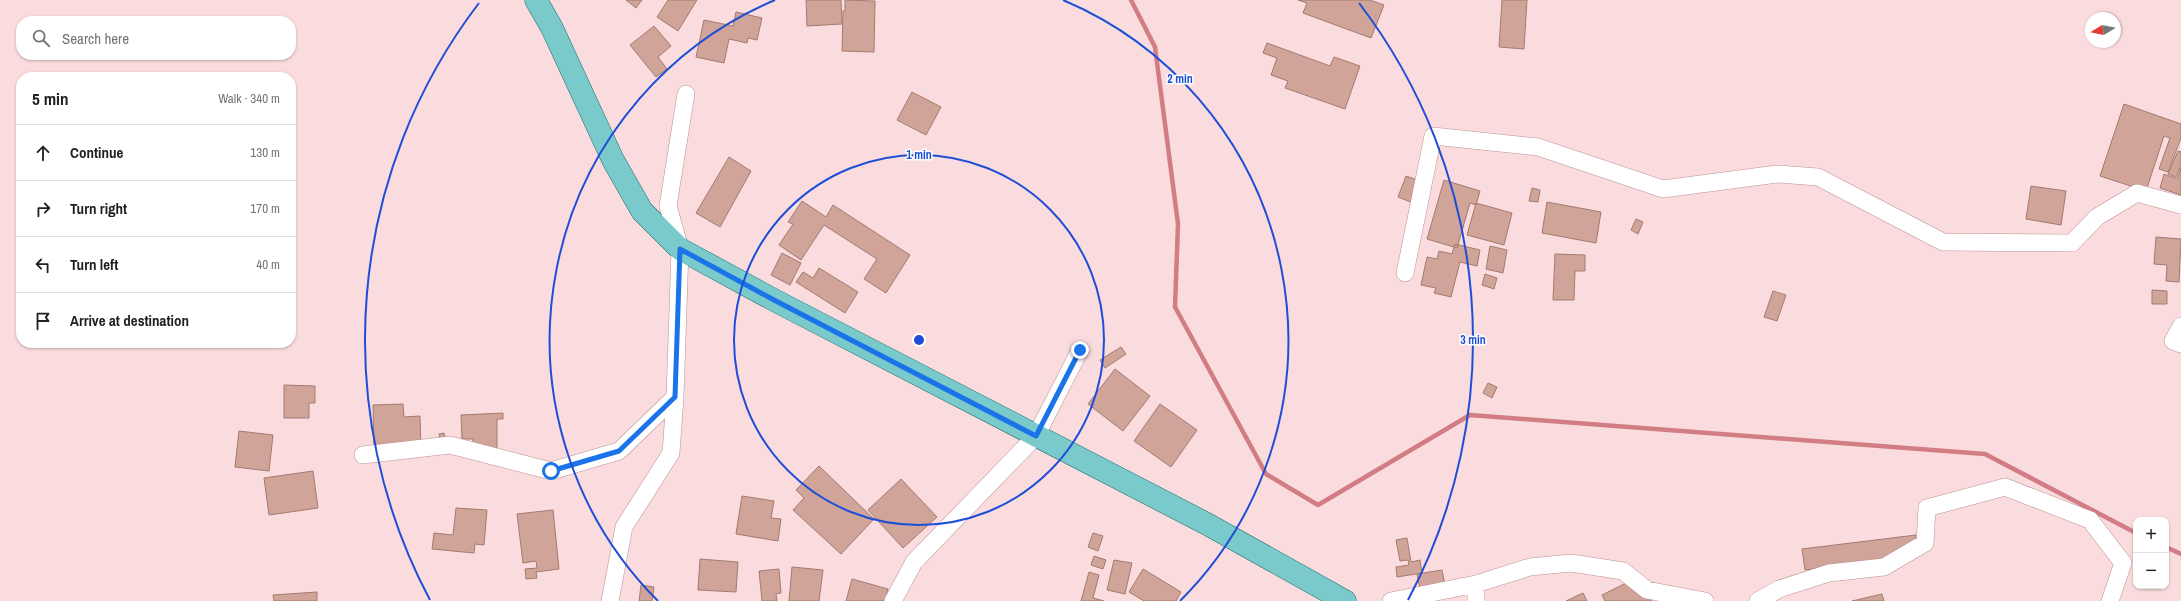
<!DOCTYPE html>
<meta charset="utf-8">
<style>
body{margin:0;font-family:"Archivo Narrow",sans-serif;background:#f2f2f2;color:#202124}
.controls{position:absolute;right:12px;bottom:12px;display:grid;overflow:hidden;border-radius:8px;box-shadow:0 1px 3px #0004}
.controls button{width:36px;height:36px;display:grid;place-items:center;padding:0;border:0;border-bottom:1px solid #e0e0e0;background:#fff;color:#202124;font:20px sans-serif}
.compass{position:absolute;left:2085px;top:12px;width:36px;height:36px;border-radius:50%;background:#fff;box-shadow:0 1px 3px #0004;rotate:260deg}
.stop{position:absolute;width:12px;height:12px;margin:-9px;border:3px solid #1a73e8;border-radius:50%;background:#fff}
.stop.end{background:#1a73e8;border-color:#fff;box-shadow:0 1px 4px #0008}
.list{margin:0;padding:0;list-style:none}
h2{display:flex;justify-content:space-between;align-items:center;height:52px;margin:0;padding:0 16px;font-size:17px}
h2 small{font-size:13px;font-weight:400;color:#757577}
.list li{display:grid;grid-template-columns:26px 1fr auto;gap:12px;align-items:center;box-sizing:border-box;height:56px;padding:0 16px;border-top:1px solid #e0e0e0}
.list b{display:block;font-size:15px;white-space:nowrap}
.list em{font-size:13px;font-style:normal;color:#757577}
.icon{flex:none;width:22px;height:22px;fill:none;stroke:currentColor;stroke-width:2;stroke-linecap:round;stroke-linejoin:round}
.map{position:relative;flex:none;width:2181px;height:601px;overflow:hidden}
.search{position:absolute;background:#fff;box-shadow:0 1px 3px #0004;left:16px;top:16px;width:280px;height:44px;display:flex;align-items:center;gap:10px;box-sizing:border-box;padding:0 14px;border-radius:16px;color:#757577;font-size:15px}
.panel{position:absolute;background:#fff;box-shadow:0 1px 3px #0004;left:16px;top:72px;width:280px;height:276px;border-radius:16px}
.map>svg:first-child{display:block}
</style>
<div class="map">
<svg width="2181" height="601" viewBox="0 0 2181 601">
<rect width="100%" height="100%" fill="#fadcde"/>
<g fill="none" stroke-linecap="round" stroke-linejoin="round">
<path stroke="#d27c83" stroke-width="4.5" d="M 1131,0 L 1155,47 L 1178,224 L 1175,307 L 1266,474 L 1318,505 L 1470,415 L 1985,454 L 2136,533
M 2166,547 L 2181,554"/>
</g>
<path fill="#d0a499" stroke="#a47a6f" d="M 626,0 L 642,0 L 636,8 Z
M 668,0 L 697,0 L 678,31 L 657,17 Z
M 806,0 L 841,0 L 842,24 L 807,26 Z
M 845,0 L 875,1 L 874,52 L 842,51 L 843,11 L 845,11 Z
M 1298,0 L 1370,0 L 1384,5 L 1371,38 L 1303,13 L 1307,3 Z
M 1502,0 L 1527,0 L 1524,49 L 1499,47 Z
M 736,12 L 762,18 L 757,40 L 748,38 L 747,43 L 729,39 L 724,63 L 696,57 L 704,20 L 733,26 Z
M 654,26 L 671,46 L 658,57 L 667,69 L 656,77 L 630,45 Z
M 1267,43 L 1330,66 L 1334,57 L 1360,66 L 1345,109 L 1285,88 L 1288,81 L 1271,75 L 1277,58 L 1263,53 Z
M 912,92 L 941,107 L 926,135 L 897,120 Z
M 2124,104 L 2181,124 L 2181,138 L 2168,172 L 2159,169 L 2170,138 L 2164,136 L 2146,191 L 2100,176 Z
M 2178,151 L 2181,152 L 2181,165 L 2176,177 L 2168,174 Z
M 729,157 L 751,171 L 720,227 L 696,213 Z
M 2181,168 L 2181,195 L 2160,188 L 2164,174 L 2177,179 Z
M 1406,176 L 1426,183 L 1418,205 L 1398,197 Z
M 1444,180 L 1480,191 L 1476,205 L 1470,203 L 1457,248 L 1427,239 Z
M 2031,186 L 2066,191 L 2061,225 L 2026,219 Z
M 1532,188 L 1540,190 L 1538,202 L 1529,201 Z
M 802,201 L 826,217 L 833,205 L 910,255 L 886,293 L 864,279 L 877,259 L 824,225 L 801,260 L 779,245 L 793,224 L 788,222 Z
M 1547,202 L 1601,212 L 1596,243 L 1542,233 Z
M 1476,203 L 1512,213 L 1504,245 L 1467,235 Z
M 1636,219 L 1643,222 L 1638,234 L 1631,230 Z
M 2156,237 L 2181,239 L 2179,282 L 2166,281 L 2167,265 L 2154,264 Z
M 1455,244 L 1480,250 L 1477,266 L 1460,262 L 1451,297 L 1434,293 L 1436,288 L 1421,285 L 1427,257 L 1437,259 L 1439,251 L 1452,254 Z
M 1490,246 L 1507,250 L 1503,273 L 1486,269 Z
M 782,253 L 801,263 L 790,285 L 771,275 Z
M 1555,254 L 1585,255 L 1585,271 L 1575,271 L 1574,300 L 1553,300 Z
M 819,268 L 858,292 L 845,313 L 796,282 L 803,272 L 813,278 Z
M 1485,274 L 1497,278 L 1494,289 L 1482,285 Z
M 2152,290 L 2167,291 L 2167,304 L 2152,304 Z
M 1773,291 L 1786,295 L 1777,321 L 1764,317 Z
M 1121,347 L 1126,354 L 1105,368 L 1100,360 Z
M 1115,369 L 1150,396 L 1123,431 L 1088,404 Z
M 1488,383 L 1497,387 L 1492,398 L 1483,393 Z
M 284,385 L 315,386 L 315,403 L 309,403 L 309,418 L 284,418 Z
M 403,404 L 404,417 L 420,416 L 421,449 L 374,451 L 373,405 Z
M 1160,404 L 1197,430 L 1171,467 L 1134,441 Z
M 503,413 L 503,419 L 497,419 L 497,449 L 473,449 L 473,439 L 462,439 L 461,415 Z
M 239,431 L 273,435 L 269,471 L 235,467 Z
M 444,433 L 446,445 L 441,446 L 439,434 Z
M 819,466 L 874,519 L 841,554 L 793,510 L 804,498 L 796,490 Z
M 313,471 L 318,508 L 269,515 L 264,478 Z
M 901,479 L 937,517 L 903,548 L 868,510 Z
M 742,496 L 774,501 L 771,518 L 781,519 L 778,541 L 736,534 Z
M 456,508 L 487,510 L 484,545 L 475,544 L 474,553 L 432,549 L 434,533 L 453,535 Z
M 553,510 L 559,569 L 536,572 L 537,578 L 526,579 L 525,569 L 537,568 L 536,561 L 523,563 L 517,514 Z
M 1093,533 L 1103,536 L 1098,551 L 1088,547 Z
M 1916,535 L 1918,556 L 1805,570 L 1802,549 Z
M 1407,538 L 1411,562 L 1420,560 L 1422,573 L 1397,577 L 1396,567 L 1409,565 L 1408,560 L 1400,561 L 1396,540 Z
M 1094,556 L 1106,560 L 1103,569 L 1091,565 Z
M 700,559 L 738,562 L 736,592 L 698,590 Z
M 1114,560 L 1132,563 L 1125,594 L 1107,590 Z
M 792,567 L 823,570 L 819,601 L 789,601 Z
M 779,569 L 781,593 L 776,594 L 777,601 L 762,601 L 759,571 Z
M 1143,569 L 1181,592 L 1176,601 L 1144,601 L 1129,592 Z
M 1442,570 L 1445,585 L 1420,589 L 1417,574 Z
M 1089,572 L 1099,575 L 1093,598 L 1104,601 L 1081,601 Z
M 1640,576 L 1652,601 L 1605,601 L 1602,595 Z
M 852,579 L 888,589 L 885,601 L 846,601 Z
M 641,585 L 654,587 L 652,601 L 639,601 Z
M 317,592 L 317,601 L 274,601 L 273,595 Z
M 1583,593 L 1587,601 L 1566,601 Z
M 1882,594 L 1884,601 L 1852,601 Z"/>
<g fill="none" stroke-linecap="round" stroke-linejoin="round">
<defs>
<path id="street" d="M 1405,273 L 1433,136 L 1538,147 L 1663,189 L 1777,174 L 1818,177 L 1943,242 L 2072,243 L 2097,217 L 2137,193 L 2181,205
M 2181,326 L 2173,341 L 2181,344
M 363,455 L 450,445 L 551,471 L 619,451 L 675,397 L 680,249 L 668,206 L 686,94
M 1476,584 L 1530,567 L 1571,563 L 1623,571 L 1647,590 L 1705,601
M 610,601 L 624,527 L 671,453 L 675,397
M 893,601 L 914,562 L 1036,436 L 1080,350
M 1391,601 L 1476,584 L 1476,601
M 1758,601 L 1779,589 L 1829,573 L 1884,567 L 1925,543 L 1927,508 L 2005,487 L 2090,520 L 2123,563 L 2110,601"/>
<path id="primary" d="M 536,0 L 552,28 L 613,160 L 642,211 L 680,249 L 774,300 L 1207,524 L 1345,601"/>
</defs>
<use href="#street" stroke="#be9093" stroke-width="18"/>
<use href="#primary" stroke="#1e6f70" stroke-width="23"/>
<use href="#street" stroke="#fff" stroke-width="17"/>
<use href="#primary" stroke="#7acacb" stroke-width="22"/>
</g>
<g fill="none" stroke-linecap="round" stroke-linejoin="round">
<path stroke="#1a73e8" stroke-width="5" d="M 551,471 L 619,451 L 675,397 L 680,249 L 774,300 L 1036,436 L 1080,350"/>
</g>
<g fill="none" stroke="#1d4ed8" stroke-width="2">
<circle cx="919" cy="340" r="185"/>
<path d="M658 601A369 369 0 0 1 775 0M1063 0A369 369 0 0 1 1180 601"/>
<path d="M430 600A554 554 0 0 1 479 3M1359 3A554 554 0 0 1 1408 600"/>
</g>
<circle cx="919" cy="340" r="6" fill="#1d4ed8" stroke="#fff" stroke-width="2"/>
<g font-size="12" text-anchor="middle" font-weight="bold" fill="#1d4ed8" stroke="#fff" stroke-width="3" stroke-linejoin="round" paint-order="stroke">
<text x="1180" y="83">2 min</text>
<text x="919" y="159">1 min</text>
<text x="1473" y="344">3 min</text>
</g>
</svg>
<div class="controls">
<button>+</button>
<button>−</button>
</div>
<svg class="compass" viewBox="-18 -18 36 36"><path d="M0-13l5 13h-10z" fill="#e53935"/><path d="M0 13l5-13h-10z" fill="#757577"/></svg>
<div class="stop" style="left:551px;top:471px"></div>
<div class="stop end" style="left:1080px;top:350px"></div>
<div class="search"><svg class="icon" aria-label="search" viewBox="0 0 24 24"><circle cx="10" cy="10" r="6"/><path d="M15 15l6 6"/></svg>Search here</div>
<section class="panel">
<h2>5 min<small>Walk · 340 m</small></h2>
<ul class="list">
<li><svg class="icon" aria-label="ahead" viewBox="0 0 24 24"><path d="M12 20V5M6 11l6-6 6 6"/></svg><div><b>Continue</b></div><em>130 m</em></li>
<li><svg class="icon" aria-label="right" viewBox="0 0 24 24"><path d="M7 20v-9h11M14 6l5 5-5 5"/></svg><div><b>Turn right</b></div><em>170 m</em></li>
<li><svg class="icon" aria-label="left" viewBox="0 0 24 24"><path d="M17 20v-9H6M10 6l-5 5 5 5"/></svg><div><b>Turn left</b></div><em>40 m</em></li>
<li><svg class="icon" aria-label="arrive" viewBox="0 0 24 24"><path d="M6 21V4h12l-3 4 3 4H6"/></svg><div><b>Arrive at destination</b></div></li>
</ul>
</section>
</div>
